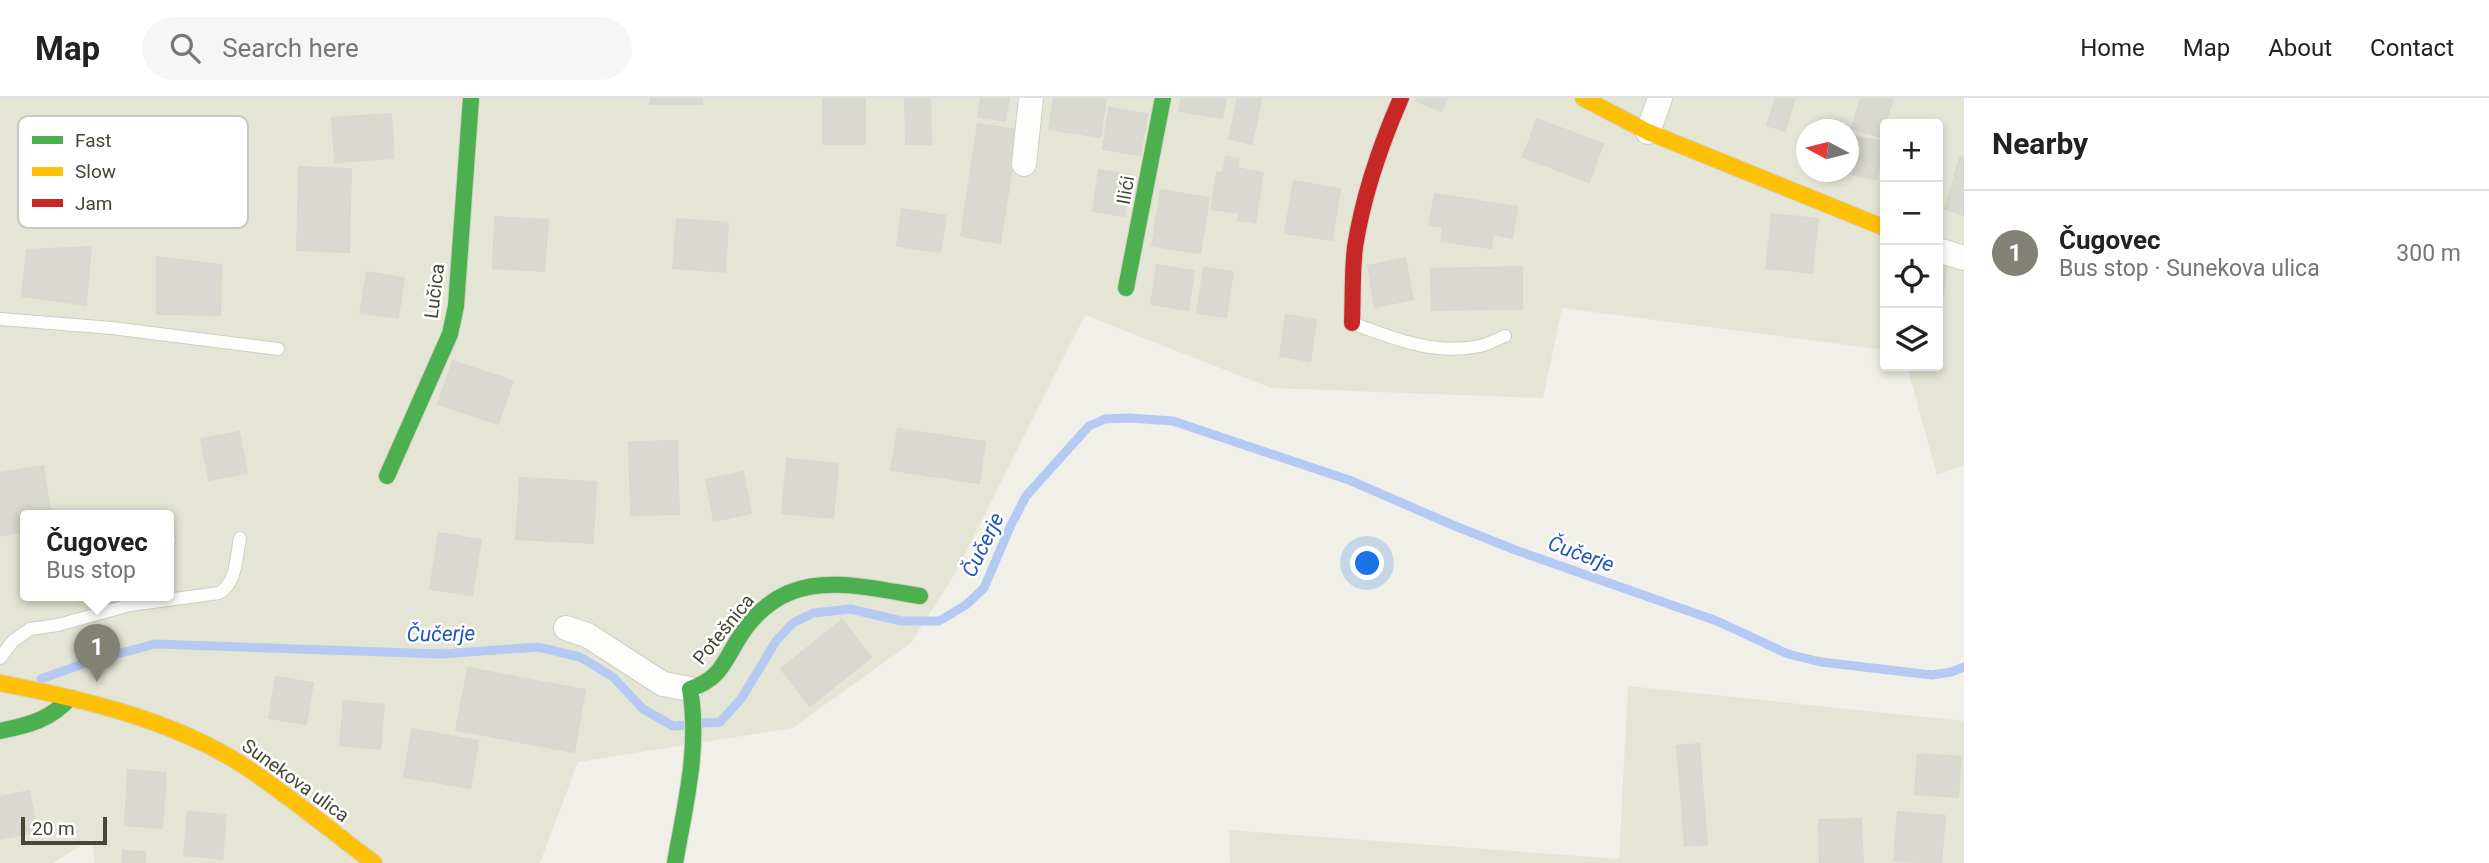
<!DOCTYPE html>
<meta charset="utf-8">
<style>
body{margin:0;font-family:Roboto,sans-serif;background:#f6f6f6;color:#222}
.controls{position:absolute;right:21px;top:21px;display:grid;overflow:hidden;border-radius:7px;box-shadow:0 4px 10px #0003}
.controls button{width:63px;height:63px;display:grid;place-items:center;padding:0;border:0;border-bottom:2px solid #e0e0e0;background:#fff;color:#222;font:35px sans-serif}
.compass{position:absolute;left:1796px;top:21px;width:63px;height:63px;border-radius:50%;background:#fff;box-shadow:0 4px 10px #0003;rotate:277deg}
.scale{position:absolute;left:21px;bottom:18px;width:86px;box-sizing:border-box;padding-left:7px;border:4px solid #474534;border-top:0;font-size:19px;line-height:24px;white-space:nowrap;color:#474534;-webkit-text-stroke:5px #fff;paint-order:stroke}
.you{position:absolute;left:1368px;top:466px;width:24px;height:24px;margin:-18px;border:5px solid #fff;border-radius:50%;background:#1a73e8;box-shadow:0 0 0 10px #1a73e833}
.badge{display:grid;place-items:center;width:46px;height:46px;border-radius:50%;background:#828173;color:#fff;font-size:23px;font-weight:700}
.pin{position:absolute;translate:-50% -58px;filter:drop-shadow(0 2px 4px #0008)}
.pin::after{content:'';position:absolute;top:37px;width:24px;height:21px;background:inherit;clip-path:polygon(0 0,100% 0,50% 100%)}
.popup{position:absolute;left:20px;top:412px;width:154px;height:91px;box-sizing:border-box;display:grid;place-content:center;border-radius:7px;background:#fff;filter:drop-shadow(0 2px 5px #0005);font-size:23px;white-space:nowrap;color:#767676}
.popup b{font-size:26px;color:#222}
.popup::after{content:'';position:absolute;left:50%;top:100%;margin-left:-14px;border:14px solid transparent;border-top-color:#fff}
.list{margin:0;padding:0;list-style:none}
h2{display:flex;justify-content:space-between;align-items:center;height:91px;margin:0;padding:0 28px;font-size:30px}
h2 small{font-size:23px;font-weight:400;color:#767676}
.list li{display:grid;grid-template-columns:46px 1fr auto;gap:21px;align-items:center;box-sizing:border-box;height:126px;padding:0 28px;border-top:2px solid #e0e0e0}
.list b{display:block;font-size:26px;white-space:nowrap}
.list p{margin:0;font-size:23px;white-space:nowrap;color:#767676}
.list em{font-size:23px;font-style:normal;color:#767676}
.icon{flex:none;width:38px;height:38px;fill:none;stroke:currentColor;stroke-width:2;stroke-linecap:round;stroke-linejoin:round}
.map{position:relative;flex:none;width:1964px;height:765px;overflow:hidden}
header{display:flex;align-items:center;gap:42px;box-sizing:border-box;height:98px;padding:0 35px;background:#fff;border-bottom:2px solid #e0e0e0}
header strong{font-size:33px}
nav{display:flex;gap:38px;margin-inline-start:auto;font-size:24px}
.search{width:490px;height:63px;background:#f6f6f6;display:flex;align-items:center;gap:18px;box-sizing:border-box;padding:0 24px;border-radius:38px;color:#767676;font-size:26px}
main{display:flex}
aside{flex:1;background:#fff}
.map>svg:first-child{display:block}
</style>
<header>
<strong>Map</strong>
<div class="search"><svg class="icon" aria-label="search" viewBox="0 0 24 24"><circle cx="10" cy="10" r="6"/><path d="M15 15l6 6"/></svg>Search here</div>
<nav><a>Home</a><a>Map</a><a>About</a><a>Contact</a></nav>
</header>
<main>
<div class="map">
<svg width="1964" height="765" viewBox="0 0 1964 765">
<rect width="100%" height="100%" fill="#f0f0e8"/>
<path fill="#e5e5d5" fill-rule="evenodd" d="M 0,0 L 1964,0 L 1964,367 L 1937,377 L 1907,268 L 1938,268 L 1938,26 L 1885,26 L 1885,252 L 1562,210 L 1543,300 L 1271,290 L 1085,217 L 956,474 L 911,545 L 793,630 L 578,664 L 540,765 L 95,765 L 92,741 L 53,765 L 0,765 ZM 1806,32 L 1848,32 L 1848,74 L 1806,74 ZM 25,418 L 169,418 L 169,498 L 25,498 Z
M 1628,588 L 1964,623 L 1964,765 L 1230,765 L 1229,732 L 1619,761 Z"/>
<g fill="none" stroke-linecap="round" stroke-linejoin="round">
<path stroke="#b4caf3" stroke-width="9" d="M 41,581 L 91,563 L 155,546 L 442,556 L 538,549 L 580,559 L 613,579 L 643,611 L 673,628 L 689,627
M 703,625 L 720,624 L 741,601 L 776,543 L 793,525 L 813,515 L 851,511 L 901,523 L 939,523 L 966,507 L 984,490 L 1010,429 L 1026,398 L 1089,328 L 1105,321 L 1129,320 L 1173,323 L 1349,382 L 1455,428 L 1518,453 L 1717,523 L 1788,556 L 1821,564 L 1932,577 L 1951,574 L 1964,569"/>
</g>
<path fill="#dad9d1" stroke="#d9d8ce" stroke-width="2" d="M 651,0 L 702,0 L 702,6 L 650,6 Z
M 823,0 L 865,0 L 865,46 L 823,46 Z
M 905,0 L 930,0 L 931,46 L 906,46 Z
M 981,0 L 1009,0 L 1005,23 L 978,19 Z
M 1054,0 L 1106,0 L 1100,39 L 1049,31 Z
M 1182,0 L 1226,0 L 1222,20 L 1179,13 Z
M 1238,0 L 1261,1 L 1252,46 L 1229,41 Z
M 1417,0 L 1447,0 L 1441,13 L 1416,3 Z
M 1776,0 L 1795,0 L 1785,33 L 1767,27 Z
M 1861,0 L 1893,0 L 1881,39 L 1852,30 Z
M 1109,10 L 1147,16 L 1140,57 L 1103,51 Z
M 391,16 L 394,60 L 335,64 L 332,20 Z
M 1537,21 L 1603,46 L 1589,84 L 1523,59 Z
M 978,26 L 1018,32 L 1000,145 L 961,138 Z
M 1848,37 L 1883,44 L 1876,81 L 1841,74 L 1848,74 Z
M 1226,59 L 1239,61 L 1237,70 L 1263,75 L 1255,125 L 1238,122 L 1239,115 L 1211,111 L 1217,74 L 1223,75 Z
M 1960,59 L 1964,60 L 1964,117 L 1945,111 Z
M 299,69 L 351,71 L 349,154 L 297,152 Z
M 1099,72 L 1131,77 L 1124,118 L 1093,113 Z
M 1294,83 L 1340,91 L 1332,142 L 1285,135 Z
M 1161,92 L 1209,100 L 1200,155 L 1152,148 Z
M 1435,96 L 1517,109 L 1512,140 L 1493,136 L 1491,150 L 1441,143 L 1443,129 L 1429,127 Z
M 902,111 L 946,118 L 940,154 L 897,148 Z
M 1772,116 L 1818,121 L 1812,175 L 1766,170 Z
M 495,119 L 548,122 L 544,173 L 493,170 Z
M 677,121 L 728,125 L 725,174 L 673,170 Z
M 91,149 L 86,207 L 22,198 L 27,152 Z
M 157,159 L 221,167 L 220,217 L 157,216 Z
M 1405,160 L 1413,201 L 1375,209 L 1368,168 Z
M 1157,167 L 1194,173 L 1188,212 L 1151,206 Z
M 1938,168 L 1946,170 L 1940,221 L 1938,220 Z
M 1522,169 L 1522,211 L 1432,212 L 1431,171 Z
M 1204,170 L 1233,174 L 1226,219 L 1197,215 Z
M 367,174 L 404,180 L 398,220 L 360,215 Z
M 1286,217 L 1316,222 L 1310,263 L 1280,258 Z
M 453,263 L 513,283 L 498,326 L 438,306 Z
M 898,331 L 985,344 L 979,385 L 891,372 Z
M 239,334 L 247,375 L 209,382 L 201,341 Z
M 677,343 L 679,416 L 631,417 L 629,344 Z
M 787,361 L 838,366 L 833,420 L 782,415 Z
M 43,368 L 51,418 L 25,418 L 25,433 L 0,438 L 0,375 Z
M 743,374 L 751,415 L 714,423 L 706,382 Z
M 520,380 L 596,384 L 593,445 L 516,441 Z
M 439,435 L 481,442 L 472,497 L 430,491 Z
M 842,522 L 871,559 L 810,608 L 781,571 Z
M 468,570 L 585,592 L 574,654 L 456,632 Z
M 276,579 L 313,585 L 306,626 L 269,620 Z
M 344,603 L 384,607 L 380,651 L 340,647 Z
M 412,631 L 478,643 L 470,690 L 404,679 Z
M 1699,646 L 1707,746 L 1685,748 L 1677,648 Z
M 1918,656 L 1961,659 L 1958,699 L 1915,696 Z
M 128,672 L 166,675 L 162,730 L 125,727 Z
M 29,693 L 37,734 L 0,741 L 0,699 Z
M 188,714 L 226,717 L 222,761 L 184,757 Z
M 1898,714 L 1945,718 L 1941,765 L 1894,762 Z
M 1861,721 L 1863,764 L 1820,765 L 1819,722 Z
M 123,753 L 145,754 L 145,765 L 122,765 Z"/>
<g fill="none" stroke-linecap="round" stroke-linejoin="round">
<defs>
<path id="lane" d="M 0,221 L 112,230 L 278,251
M 1352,225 C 1392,240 1436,258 1480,248 C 1489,246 1497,241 1505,238
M 169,443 L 169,442
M 0,560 L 13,543 L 30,531 L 58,527 L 130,507 L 219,495 C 237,485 236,459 240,440"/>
<path id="street" d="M 1648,34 L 1660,0
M 1024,66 L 1031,0
M 1938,152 L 1964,160
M 566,530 L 587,537 L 663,586 L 690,591"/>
<path id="fast" d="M 1126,190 L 1163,0
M 387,378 L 450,236 L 456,208 L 471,0
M 0,633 C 29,627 50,622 70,600
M 675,765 C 685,707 700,650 690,591 C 718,582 723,567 737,543 C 782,467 848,486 920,498"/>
<path id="slow" d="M 1583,0 L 1648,34 L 1885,130
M 0,585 C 80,600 172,622 241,666 C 287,696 330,732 374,765"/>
<path id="jam" d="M 1352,225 C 1353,200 1352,174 1355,149 C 1363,98 1380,48 1401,0"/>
</defs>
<use href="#lane" stroke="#cecec6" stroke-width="14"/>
<use href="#street" stroke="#cecec6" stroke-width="26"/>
<use href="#fast" stroke="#d1d1c0" stroke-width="18"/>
<use href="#slow" stroke="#d1d1c0" stroke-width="18"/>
<use href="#jam" stroke="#d1d1c0" stroke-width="18"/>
<use href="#lane" stroke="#fdfdfc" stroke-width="12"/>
<use href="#street" stroke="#fdfdfc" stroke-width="24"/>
<use href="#fast" stroke="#4caf50" stroke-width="16"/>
<use href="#slow" stroke="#ffc107" stroke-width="16"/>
<use href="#jam" stroke="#c62828" stroke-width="16"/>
</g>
<g text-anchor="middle" stroke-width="5" stroke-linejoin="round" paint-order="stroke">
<g font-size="19" fill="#474534" stroke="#fff">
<text transform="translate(1125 92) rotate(-80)" y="7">Ilići</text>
<text transform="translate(434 193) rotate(-83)" y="7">Lučica</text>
<text transform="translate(723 531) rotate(-51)" y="7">Potešnica</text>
<text transform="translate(296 682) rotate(36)" y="7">Sunekova ulica</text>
</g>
<g font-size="21" font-style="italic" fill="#2253be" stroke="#fff">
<text transform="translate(983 447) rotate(-64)" y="7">Čučerje</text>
<text transform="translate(1581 456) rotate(20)" y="7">Čučerje</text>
<text transform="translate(441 536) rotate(-1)" y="7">Čučerje</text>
</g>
</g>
<rect x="18" y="18" width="230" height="112" rx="10" fill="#fff" stroke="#c8c7c2" stroke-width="2"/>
<rect x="32" y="38" width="31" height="8" fill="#4caf50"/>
<rect x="32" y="69" width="31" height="9" fill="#ffc107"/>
<rect x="32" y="101" width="31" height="8" fill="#c62828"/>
<g font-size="19" fill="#474534">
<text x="75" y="49">Fast</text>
<text x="75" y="80">Slow</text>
<text x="75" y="112">Jam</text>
</g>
</svg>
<div class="controls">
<button>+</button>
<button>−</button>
<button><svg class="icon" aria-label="locate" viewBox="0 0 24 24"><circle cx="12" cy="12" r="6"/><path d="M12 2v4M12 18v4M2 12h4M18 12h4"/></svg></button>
<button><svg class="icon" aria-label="layers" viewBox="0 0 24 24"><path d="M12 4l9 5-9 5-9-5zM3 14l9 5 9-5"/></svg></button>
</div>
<svg class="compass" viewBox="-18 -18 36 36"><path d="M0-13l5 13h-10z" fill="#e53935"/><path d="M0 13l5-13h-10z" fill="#767676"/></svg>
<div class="scale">20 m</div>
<div class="you"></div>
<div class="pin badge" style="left:97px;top:584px">1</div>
<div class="popup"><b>Čugovec</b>Bus stop</div>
</div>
<aside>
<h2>Nearby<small></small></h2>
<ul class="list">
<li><span class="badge">1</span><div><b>Čugovec</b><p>Bus stop · Sunekova ulica</p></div><em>300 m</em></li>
</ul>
</aside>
</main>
